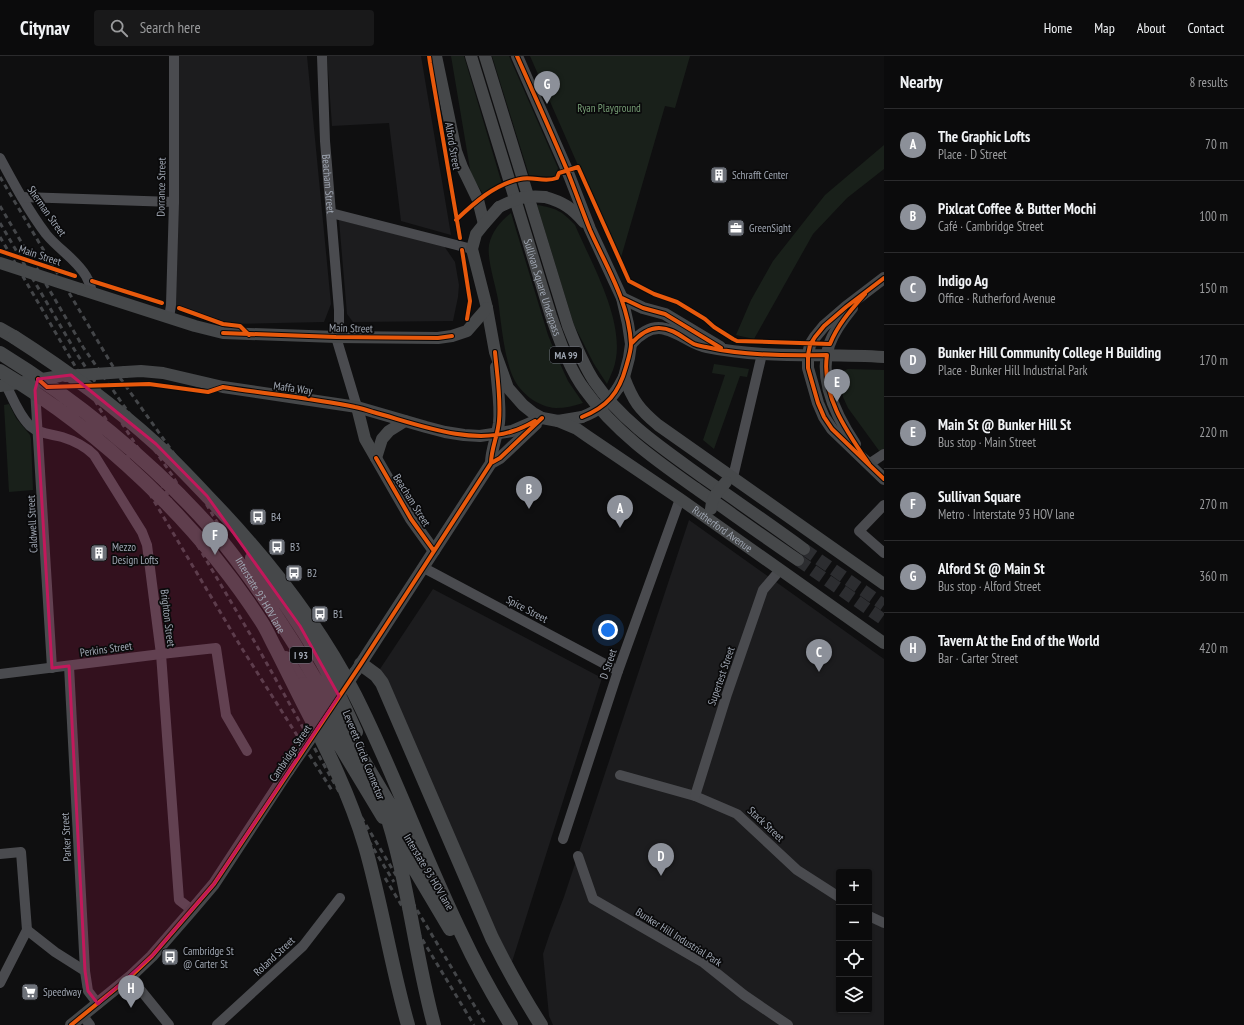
<!DOCTYPE html>
<meta charset="utf-8">
<style>
body{margin:0;font-family:"PT Sans Narrow",sans-serif;background:#19191a;color:#f1f3f6}
.controls{position:absolute;right:12px;bottom:12px;display:grid;overflow:hidden;border-radius:4px;box-shadow:0 1px 3px #0004}
.controls button{width:36px;height:36px;display:grid;place-items:center;padding:0;border:0;border-bottom:1px solid #2b2b2d;background:#0b0b0c;color:#f1f3f6;font:20px sans-serif}
.you{position:absolute;left:608px;top:574px;width:14px;height:14px;margin:-10px;border:3px solid #fff;border-radius:50%;background:#1a73e8;box-shadow:0 0 0 6px #1a73e833}
.badge{display:grid;place-items:center;width:26px;height:26px;border-radius:50%;background:#8c9099;color:#fff;font-size:13px;font-weight:700}
.pin{position:absolute;translate:-50% -33px;filter:drop-shadow(0 1px 2px #0008)}
.pin::after{content:'';position:absolute;top:21px;width:14px;height:12px;background:inherit;clip-path:polygon(0 0,100% 0,50% 100%)}
.list{margin:0;padding:0;list-style:none}
h2{display:flex;justify-content:space-between;align-items:center;height:52px;margin:0;padding:0 16px;font-size:17px}
h2 small{font-size:13px;font-weight:400;color:#9a9b9d}
.list li{display:grid;grid-template-columns:26px 1fr auto;gap:12px;align-items:center;box-sizing:border-box;height:72px;padding:0 16px;border-top:1px solid #2b2b2d}
.list b{display:block;font-size:15px;white-space:nowrap}
.list p{margin:0;font-size:13px;white-space:nowrap;color:#9a9b9d}
.list em{font-size:13px;font-style:normal;color:#9a9b9d}
.icon{flex:none;width:22px;height:22px;fill:none;stroke:currentColor;stroke-width:2;stroke-linecap:round;stroke-linejoin:round}
.map{position:relative;flex:none;width:884px;height:969px;overflow:hidden}
header{display:flex;align-items:center;gap:24px;box-sizing:border-box;height:56px;padding:0 20px;background:#0b0b0c;border-bottom:1px solid #2b2b2d}
header strong{font-size:19px}
nav{display:flex;gap:22px;margin-inline-start:auto;font-size:14px}
.search{width:280px;height:36px;background:#19191a;display:flex;align-items:center;gap:10px;box-sizing:border-box;padding:0 14px;border-radius:4px;color:#9a9b9d;font-size:15px}
main{display:flex}
aside{flex:1;background:#0b0b0c}
.map>svg:first-child{display:block}
</style>
<header>
<strong>Citynav</strong>
<div class="search"><svg class="icon" aria-label="search" viewBox="0 0 24 24"><circle cx="10" cy="10" r="6"/><path d="M15 15l6 6"/></svg>Search here</div>
<nav><a>Home</a><a>Map</a><a>About</a><a>Contact</a></nav>
</header>
<main>
<div class="map">
<svg width="884" height="969" viewBox="0 0 884 969">
<rect width="100%" height="100%" fill="#0f0f10"/>
<path fill="#1c1c1e" fill-rule="evenodd" d="M 179,0 L 307,0 L 331,248 L 324,266 L 229,268 L 175,249 Z
M 327,0 L 421,0 L 451,179 L 401,165 L 389,67 L 332,70 Z
M 339,164 L 444,190 L 455,206 L 459,229 L 458,241 L 453,265 L 353,266 L 347,258 Z
M 689,464 L 884,603 L 884,969 L 553,969 L 549,960 L 543,898 L 550,877 L 564,841 ZM 839,816 L 869,816 L 869,954 L 839,954 Z
M 433,533 L 602,622 L 511,909 L 380,613 Z"/>
<path fill="#19201a" d="M 451,0 L 464,0 L 502,128 L 493,133 L 485,141 L 471,119 Z
M 492,0 L 509,0 L 558,112 L 556,120 L 551,121 L 529,119 Z
M 530,0 L 690,0 L 675,52 L 665,50 L 620,205 Z
M 884,89 L 884,113 L 847,142 L 813,178 L 754,283 L 736,279 L 751,244 L 773,205 L 825,139 Z
M 537,149 C 556,152 562,155 575,169 C 592,209 629,271 613,314 C 611,319 609,323 607,328 L 594,308 L 574,269 Z
M 511,157 L 548,279 L 557,301 L 568,325 L 583,347 C 574,350 565,352 556,352 C 538,351 520,337 513,321 C 504,301 501,266 498,243 C 495,227 487,204 489,189 C 492,175 501,165 511,157 Z
M 714,308 L 749,313 L 747,321 L 740,320 L 714,393 L 703,384 L 725,319 L 712,317 Z
M 848,313 L 884,314 L 884,393 L 880,396 L 848,352 L 843,341 L 839,317 Z
M 9,348 L 16,362 L 30,379 L 31,383 L 33,434 L 9,436 L 4,349 Z"/>
<g fill="none" stroke-linecap="round" stroke-linejoin="round">
<path stroke="#2c2d30" stroke-width="12" stroke-dasharray="12 6" stroke-linecap="butt" d="M 804,493 L 884,549
M 798,504 L 884,564"/>
<g stroke="#4a4b4f" stroke-width="10">
<path id="s1" d="M 322,0 L 325,85 L 339,254 L 339,268 L 336,281 L 357,351"/>
<path d="M 0,102 C 14,128 28,154 46,178 C 58,193 76,203 86,220 C 89,225 91,231 92,237"/>
<path d="M 22,141 L 174,146"/>
<path d="M 331,157 L 472,193"/>
<path d="M 169,262 L 171,249 L 174,146 L 174,0"/>
<path d="M 6,329 C 13,343 19,359 30,370 C 39,378 51,378 62,381 C 75,385 85,390 94,399 L 142,476 L 147,489 L 161,598 L 179,844 L 192,854"/>
<path d="M 35,333 L 52,612"/>
<path d="M 869,408 L 884,398"/>
<path d="M 733,421 L 762,298"/>
<path d="M 884,449 L 859,475 L 884,497"/>
<path d="M 424,512 L 618,615"/>
<path d="M 69,610 L 85,915 L 88,935 L 98,948"/>
<path d="M 0,618 L 161,598 L 216,592 L 226,659 L 247,695"/>
<path d="M 620,719 L 695,740 L 737,758 L 797,814 L 839,841"/>
<path d="M 695,740 L 727,638 L 763,534 L 780,514"/>
<path d="M 563,783 L 618,615 L 680,443"/>
<path d="M 0,798 L 21,796 L 27,874 L 0,927"/>
<path d="M 578,800 L 593,843 L 704,907 L 744,939 L 788,969"/>
<path d="M 869,860 L 884,867"/>
<path d="M 27,874 L 55,896 L 85,915"/>
<path d="M 130,921 L 169,969"/>
<path d="M 83,960 L 90,969"/>
<path d="M 217,969 L 303,890 L 340,842"/>
</g>
<g stroke="#46484a" stroke-width="12">
<path d="M 436,0 L 456,95 L 462,111 L 478,144 L 484,168"/>
<path id="s2" d="M 471,0 L 551,260 C 560,285 569,313 585,334 C 615,376 657,405 698,434 C 731,457 764,481 798,504"/>
<path d="M 485,0 L 568,270 C 575,288 583,308 594,325 C 622,366 665,394 705,423 C 738,446 771,469 804,493"/>
<path d="M 517,0 L 567,114 L 590,173 L 622,242 L 628,268 L 631,288 L 629,302 L 624,321 L 618,332"/>
<path d="M 545,141 C 563,146 572,152 584,166"/>
<path d="M 499,151 L 484,168 L 476,178 L 472,193 L 487,252 L 495,296 L 508,332 L 523,349 L 533,357 L 542,362 L 558,365 L 582,361"/>
<path d="M 884,222 L 846,251 L 824,270 L 815,281 L 810,289 L 808,299 L 808,312 L 818,347 L 824,361 L 832,373 L 884,423"/>
<path d="M 80,233 L 195,270 L 223,277 L 336,281 L 438,282 L 452,280 L 467,275 L 487,252"/>
<path d="M 622,242 L 643,252 L 665,258 L 720,291"/>
<path d="M 852,252 C 843,263 834,275 829,289 C 818,323 836,360 855,388"/>
<path d="M 631,288 C 639,279 651,269 665,273 C 680,276 691,288 707,291 C 765,303 825,297 884,301"/>
<path d="M 125,316 L 141,315 L 163,317 L 223,331 L 357,351 L 426,371 L 445,376 L 464,379 L 480,380 L 512,375 L 542,362"/>
<path d="M 624,321 C 633,345 639,353 658,369 L 884,528"/>
<path d="M 0,330 L 60,320"/>
<path d="M 357,351 L 365,383 L 411,463 L 434,495"/>
<path id="s3" d="M 558,365 L 577,373 L 587,380 L 680,443 L 884,587"/>
<path d="M 376,402 L 382,383 L 389,375 L 405,365"/>
<path d="M 491,407 C 491,394 497,381 499,367 C 501,349 497,329 496,311"/>
<path d="M 356,615 L 491,407 L 500,402 L 536,368"/>
<path d="M 71,969 L 130,921 L 152,900 L 192,854 L 214,828 L 288,715"/>
</g>
<path stroke="#46484a" stroke-width="14" d="M 0,273 L 14,281
M 286,602 L 301,625
M 361,608 L 376,619 L 382,627 L 492,882 C 507,912 523,941 541,969"/>
<g stroke="#444649" stroke-width="3" stroke-dasharray="5 4" stroke-linecap="butt">
<path id="s4" d="M 0,121 L 118,319 L 189,419 L 468,888 L 506,969"/>
<path d="M 0,150 L 83,291 L 172,419 L 265,576 L 325,697 L 351,744 L 486,969"/>
<path d="M 0,167 L 77,298 L 160,426 L 253,583 L 346,748 L 394,826"/>
<path d="M 0,181 L 129,403 L 241,591 L 333,736"/>
<path d="M 385,822 L 474,969"/>
</g>
<path stroke="#46484a" stroke-width="12" d="M 499,151 C 517,142 526,139 545,141
M 0,207 L 80,233
M 65,320 L 125,316
M 582,361 C 598,355 608,347 618,332
M 711,453 C 712,441 718,435 726,426
M 344,633 L 355,616
M 288,715 L 321,667"/>
<path stroke="#46484a" stroke-width="14" d="M 14,281 C 64,313 112,348 156,388 C 174,405 191,423 208,441 C 265,500 317,565 355,639 C 395,718 424,802 463,881 C 477,911 494,941 511,969
M 0,297 C 75,343 151,405 210,471 C 242,508 269,548 295,589 L 416,793
M 0,315 C 100,374 198,467 261,565 C 267,574 271,584 276,593 C 285,611 294,629 303,647 C 327,693 350,740 365,790 C 382,849 391,910 408,969
M 252,502 C 275,533 297,564 316,596 C 332,622 344,649 356,676
M 303,628 L 383,761
M 383,748 C 408,820 414,896 434,969
M 399,787 L 450,873"/>
<defs>
<path id="cycleway" d="M 429,0 L 430,7 L 460,182
M 517,0 C 534,38 551,76 567,114 C 575,134 582,154 590,174 C 606,210 629,246 631,288 C 631,295 628,304 626,311 C 619,337 607,351 582,361
M 456,164 C 474,147 495,128 520,123 C 533,120 545,127 557,122 L 559,117 L 578,111 L 629,225 L 654,238 L 677,246 L 705,263 L 714,271 L 733,283 L 737,285 L 830,288 C 838,268 851,254 865,238
M 462,194 L 470,245 L 467,263
M 0,195 L 75,220
M 884,222 L 846,251 L 824,270 L 815,281 L 810,289 L 808,299 L 808,312 L 818,347 L 824,361 L 832,373 L 884,423
M 92,225 L 162,247
M 622,242 L 643,252 L 665,258 L 721,292
M 179,252 L 223,268 L 240,270 L 249,279
M 223,277 L 336,281 L 438,282 L 452,280
M 631,288 C 638,280 647,272 659,272 C 673,272 683,282 694,288 C 698,290 702,290 706,291 C 744,300 789,300 827,299 C 821,340 847,376 869,408
M 38,323 L 47,331 L 149,328 L 208,336 L 223,331 C 267,338 312,342 355,351 C 361,352 367,354 373,356 C 414,367 470,390 513,375 C 520,373 528,369 535,365
M 376,402 L 411,463 L 434,495
M 491,407 C 491,393 498,379 499,365 C 501,342 497,318 495,296
M 71,969 L 130,921 L 152,900 L 214,828 L 361,608 L 491,407 L 500,402 L 542,362"/>
</defs>
<use href="#cycleway" stroke="#0a0a0b" stroke-width="6"/>
<use href="#cycleway" stroke="#e8590c" stroke-width="4"/>
</g>
<path fill="#c2185b" fill-opacity="0.2" stroke="#c2185b" stroke-width="3" stroke-linejoin="round" d="M 71,319 L 156,388 L 207,440 L 300,570 L 339,640 L 214,828 L 152,900 L 98,948 L 88,935 L 85,915 L 69,610 L 52,612 L 35,334 L 38,323 Z"/>
<defs>
<symbol id="building-square" viewBox="-11 -11 22 22"><rect x="-9" y="-9" width="18" height="18" rx="4" fill="#6d7179" stroke="#0a0a0b"/><path d="M-4-6H4V6H1V3H-1V6H-4ZM-2.5-4.3h1.7v1.8h-1.7ZM.8-4.3h1.7v1.8H.8ZM-2.5-1h1.7V.8h-1.7ZM.8-1h1.7V.8H.8Z" fill="#fff"/></symbol>
<symbol id="office-square" viewBox="-11 -11 22 22"><rect x="-9" y="-9" width="18" height="18" rx="4" fill="#6d7179" stroke="#0a0a0b"/><path d="M-6-3h4V-5.5h4V-3h4V5H-6ZM-1-4.5V-3h2v-1.5ZM-6 0V1H6V0Z" fill="#fff"/></symbol>
<symbol id="bus-square" viewBox="-11 -11 22 22"><rect x="-9" y="-9" width="18" height="18" rx="4" fill="#6d7179" stroke="#0a0a0b"/><path d="M-5-6H5V4H4V6H2V4H-2V6H-4V4H-5ZM-3.5-4V0h7V-4ZM-3.5 1.2v1.5H-2V1.2ZM2 1.2v1.5H3.5V1.2Z" fill="#fff"/></symbol>
<symbol id="supermarket-square" viewBox="-11 -11 22 22"><rect x="-9" y="-9" width="18" height="18" rx="4" fill="#6d7179" stroke="#0a0a0b"/><path d="M-6-5.5h2.5l.6 2H6L4.5 2H-2.5L-4.4-4H-6ZM-1.5 3.2a1.3 1.3 0 1 0 .1 0ZM3 3.2a1.3 1.3 0 1 0 .1 0Z" fill="#fff"/></symbol>
</defs>
<g fill-rule="evenodd">
<use href="#building-square" x="709" y="109" width="20" height="20"/>
<use href="#office-square" x="726" y="162" width="20" height="20"/>
<use href="#bus-square" x="248" y="451" width="20" height="20"/>
<use href="#bus-square" x="267" y="481" width="20" height="20"/>
<use href="#building-square" x="89" y="487" width="20" height="20"/>
<use href="#bus-square" x="284" y="507" width="20" height="20"/>
<use href="#bus-square" x="310" y="548" width="20" height="20"/>
<use href="#bus-square" x="160" y="891" width="20" height="20"/>
<use href="#supermarket-square" x="20" y="926" width="20" height="20"/>
</g>
<g text-anchor="middle" stroke-width="3.5" stroke-linejoin="round" paint-order="stroke">
<g fill="#0a0a0b" stroke="#727780" stroke-width="1">
<rect x="550" y="291" width="32" height="16" rx="3"/>
<rect x="290" y="591" width="22" height="16" rx="3"/>
</g>
<g font-size="10" font-weight="bold" fill="#9fa6b2">
<text x="566" y="303">MA 99</text>
<text x="301" y="603">I 93</text>
</g>
<g font-size="11" fill="#769e75" stroke="#0a0a0b">
<text x="609" y="56">Ryan Playground</text>
</g>
<g font-size="11" fill="#9fa6b2" stroke="#0a0a0b">
<text transform="translate(453 90) rotate(80)" y="4">Alford Street</text>
<text dy="4" stroke="none"><textPath href="#s1" startOffset="128">Beacham Street</textPath></text>
<text transform="translate(161 131) rotate(-89)" y="4">Dorrance Street</text>
<text transform="translate(47 155) rotate(55)" y="4">Sherman Street</text>
<text transform="translate(40 199) rotate(18)" y="4">Main Street</text>
<text dy="4" stroke="none"><textPath href="#s2" startOffset="242">Sullivan Square Underpass</textPath></text>
<text transform="translate(351 272) rotate(1)" y="4">Main Street</text>
<text transform="translate(293 332) rotate(8)" y="4">Maffa Way</text>
<text transform="translate(412 444) rotate(58)" y="4">Beacham Street</text>
<text transform="translate(32 468) rotate(-93)" y="4">Caldwell Street</text>
<text dy="4" stroke="none"><textPath href="#s3" startOffset="197">Rutherford Avenue</textPath></text>
<text dy="4" stroke="none"><textPath href="#s4" startOffset="493">Interstate 93 HOV lane</textPath></text>
<text transform="translate(527 553) rotate(28)" y="4">Spice Street</text>
<text transform="translate(168 562) rotate(83)" y="4">Brighton Street</text>
<text transform="translate(106 593) rotate(-8)" y="4">Perkins Street</text>
<text transform="translate(608 608) rotate(-71)" y="4">D Street</text>
<text transform="translate(721 620) rotate(-71)" y="4">Supertest Street</text>
<text transform="translate(290 697) rotate(-56)" y="4">Cambridge Street</text>
<text transform="translate(364 699) rotate(68)" y="4">Leverett Circle Connector</text>
<text transform="translate(766 768) rotate(43)" y="4">Stack Street</text>
<text transform="translate(66 781) rotate(-93)" y="4">Parker Street</text>
<text transform="translate(429 816) rotate(59)" y="4">Interstate 93 HOV lane</text>
<text transform="translate(679 881) rotate(32)" y="4">Bunker Hill Industrial Park</text>
<text transform="translate(274 900) rotate(-43)" y="4">Roland Street</text>
</g>
<g font-size="11" fill="#9fa6b2" stroke="#0a0a0b" text-anchor="start">
<text x="732" y="123">Schrafft Center</text>
<text x="749" y="176">GreenSight</text>
<text x="271" y="465">B4</text>
<text x="112" y="495">Mezzo<tspan x="112" dy="13">Design Lofts</tspan></text>
<text x="290" y="495">B3</text>
<text x="307" y="521">B2</text>
<text x="333" y="562">B1</text>
<text x="183" y="899">Cambridge St<tspan x="183" dy="13">@ Carter St</tspan></text>
<text x="43" y="940">Speedway</text>
</g>
</g>
</svg>
<div class="controls">
<button>+</button>
<button>−</button>
<button><svg class="icon" aria-label="locate" viewBox="0 0 24 24"><circle cx="12" cy="12" r="6"/><path d="M12 2v4M12 18v4M2 12h4M18 12h4"/></svg></button>
<button><svg class="icon" aria-label="layers" viewBox="0 0 24 24"><path d="M12 4l9 5-9 5-9-5zM3 14l9 5 9-5"/></svg></button>
</div>
<div class="you"></div>
<div class="pin badge" style="left:620px;top:472px">A</div>
<div class="pin badge" style="left:529px;top:453px">B</div>
<div class="pin badge" style="left:819px;top:616px">C</div>
<div class="pin badge" style="left:661px;top:820px">D</div>
<div class="pin badge" style="left:837px;top:346px">E</div>
<div class="pin badge" style="left:215px;top:499px">F</div>
<div class="pin badge" style="left:547px;top:48px">G</div>
<div class="pin badge" style="left:131px;top:952px">H</div>
</div>
<aside>
<h2>Nearby<small>8 results</small></h2>
<ul class="list">
<li><span class="badge">A</span><div><b>The Graphic Lofts</b><p>Place · D Street</p></div><em>70 m</em></li>
<li><span class="badge">B</span><div><b>Pixlcat Coffee &amp; Butter Mochi</b><p>Café · Cambridge Street</p></div><em>100 m</em></li>
<li><span class="badge">C</span><div><b>Indigo Ag</b><p>Office · Rutherford Avenue</p></div><em>150 m</em></li>
<li><span class="badge">D</span><div><b>Bunker Hill Community College H Building</b><p>Place · Bunker Hill Industrial Park</p></div><em>170 m</em></li>
<li><span class="badge">E</span><div><b>Main St @ Bunker Hill St</b><p>Bus stop · Main Street</p></div><em>220 m</em></li>
<li><span class="badge">F</span><div><b>Sullivan Square</b><p>Metro · Interstate 93 HOV lane</p></div><em>270 m</em></li>
<li><span class="badge">G</span><div><b>Alford St @ Main St</b><p>Bus stop · Alford Street</p></div><em>360 m</em></li>
<li><span class="badge">H</span><div><b>Tavern At the End of the World</b><p>Bar · Carter Street</p></div><em>420 m</em></li>
</ul>
</aside>
</main>
